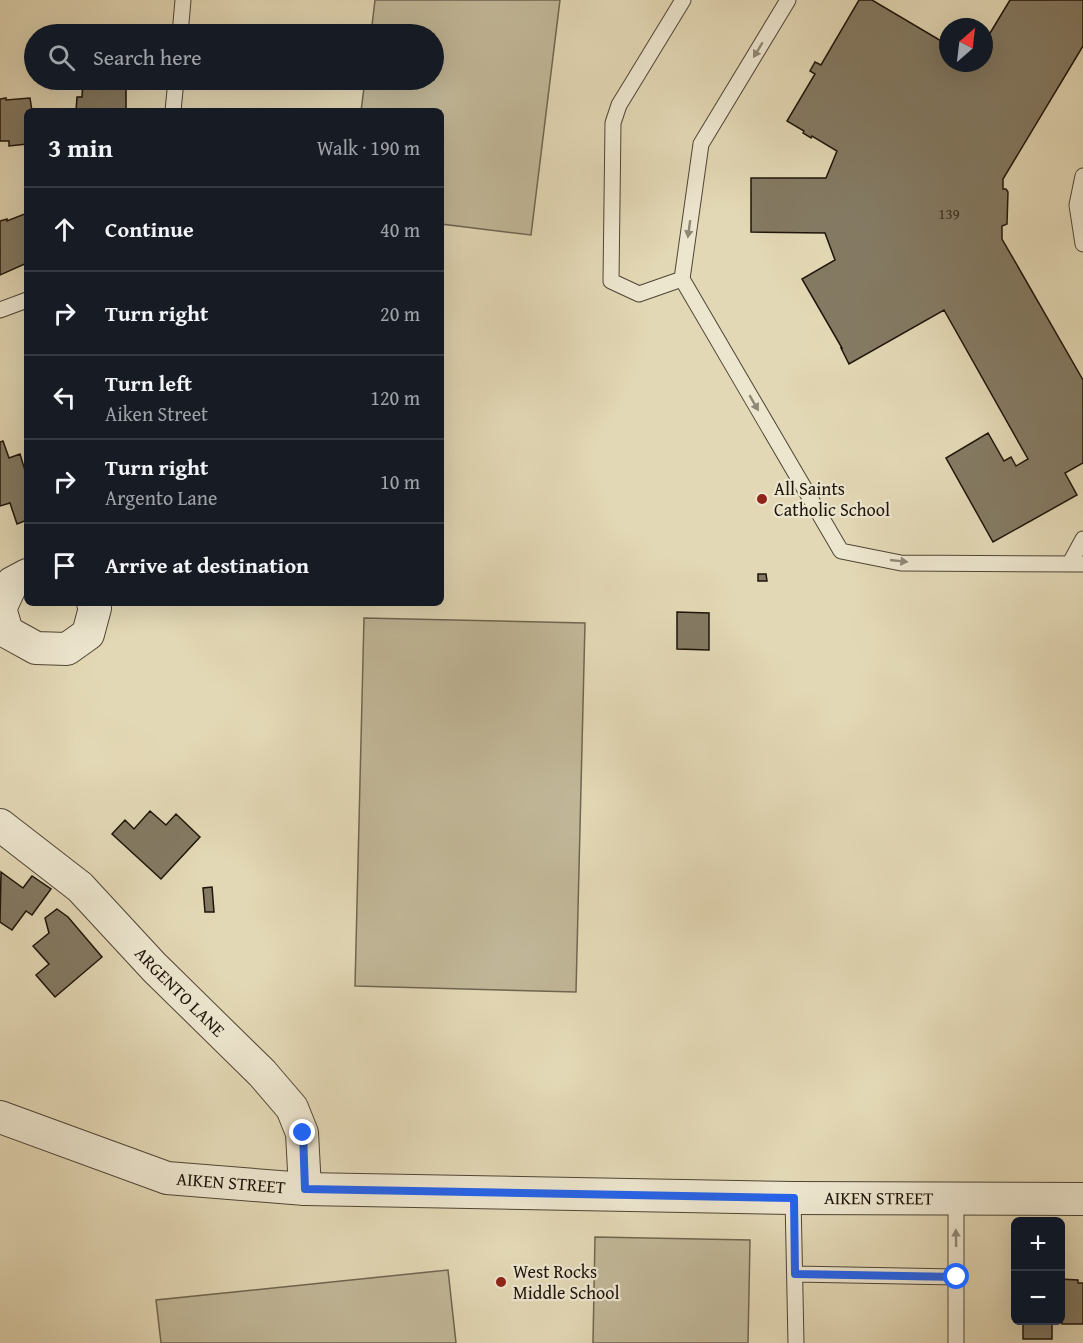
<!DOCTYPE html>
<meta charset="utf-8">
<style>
body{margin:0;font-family:"Gentium Book Plus",serif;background:#20242c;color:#f1f3f6}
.controls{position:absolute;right:18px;bottom:18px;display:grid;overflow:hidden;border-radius:9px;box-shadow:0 6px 24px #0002}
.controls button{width:54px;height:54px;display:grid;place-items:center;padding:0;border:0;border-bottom:2px solid #363941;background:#171b24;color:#f1f3f6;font:30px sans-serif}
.compass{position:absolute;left:939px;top:18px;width:54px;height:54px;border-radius:50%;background:#171b24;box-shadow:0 6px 24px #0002;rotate:28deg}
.stop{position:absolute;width:18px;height:18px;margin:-14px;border:4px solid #2563eb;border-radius:50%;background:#fff}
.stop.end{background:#2563eb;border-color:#fff;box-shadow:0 2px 6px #0008}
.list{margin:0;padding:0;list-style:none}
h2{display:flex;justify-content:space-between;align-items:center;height:78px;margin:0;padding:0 24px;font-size:26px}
h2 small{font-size:20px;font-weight:400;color:#9ea1a6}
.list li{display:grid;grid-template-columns:39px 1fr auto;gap:18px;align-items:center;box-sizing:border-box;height:84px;padding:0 24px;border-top:2px solid #363941}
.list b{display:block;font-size:22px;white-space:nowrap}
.list p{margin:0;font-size:20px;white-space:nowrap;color:#9ea1a6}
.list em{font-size:20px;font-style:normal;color:#9ea1a6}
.icon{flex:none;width:33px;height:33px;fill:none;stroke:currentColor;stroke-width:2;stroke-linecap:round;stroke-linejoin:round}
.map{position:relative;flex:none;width:1083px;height:1343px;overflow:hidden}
.search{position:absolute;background:#171b24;box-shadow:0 6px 24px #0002;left:24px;top:24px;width:420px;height:66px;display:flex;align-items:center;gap:15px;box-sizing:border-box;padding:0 21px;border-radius:33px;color:#9ea1a6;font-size:22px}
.panel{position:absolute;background:#171b24;box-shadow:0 6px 24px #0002;left:24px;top:108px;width:420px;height:498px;border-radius:9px}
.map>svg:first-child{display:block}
</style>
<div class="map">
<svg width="1083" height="1343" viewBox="0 0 1083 1343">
<rect width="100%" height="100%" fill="#e3d8b5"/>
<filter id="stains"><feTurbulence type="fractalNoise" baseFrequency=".00333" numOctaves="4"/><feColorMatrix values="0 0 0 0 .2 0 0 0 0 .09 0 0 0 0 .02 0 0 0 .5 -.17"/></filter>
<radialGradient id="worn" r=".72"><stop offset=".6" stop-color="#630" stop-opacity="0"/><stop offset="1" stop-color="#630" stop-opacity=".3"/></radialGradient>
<path fill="#c1b798" stroke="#6f6651" stroke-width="1.5" d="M 375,0 L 560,0 L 531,235 L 441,224 L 441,111 L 361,111 L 365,80 L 434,80 L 434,34 L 371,34 Z
M 364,618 L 585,623 L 576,992 L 355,986 Z
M 595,1237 L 750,1240 L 748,1343 L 593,1343 Z
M 448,1270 L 456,1343 L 161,1343 L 156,1300 Z"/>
<path fill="#847a63" stroke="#1d140a" stroke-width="1.5" d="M 859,0 L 872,0 L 948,45 L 948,63 L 971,65 L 984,63 L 984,43 L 1010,0 L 1083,0 L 1083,46 L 1003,179 L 1003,189 L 1006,189 L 1008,192 L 1007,224 L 1002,226 L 1002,239 L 1083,380 L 1083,463 L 1065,473 L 1077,495 L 993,542 L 946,458 L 988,433 L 1004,461 L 1011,457 L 1016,466 L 1028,459 L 944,310 L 849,364 L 841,348 L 842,348 L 802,279 L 835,260 L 825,233 L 751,232 L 751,178 L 826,178 L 837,151 L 812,136 L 811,138 L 803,133 L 804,131 L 787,121 L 815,74 L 810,71 L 815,62 L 821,65 Z
M 83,26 L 129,30 L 129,34 L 83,34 Z
M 83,80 L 126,80 L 126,111 L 76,111 L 77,97 L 82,97 Z
M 6,98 L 6,100 L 30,98 L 32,111 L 27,111 L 27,144 L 9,146 L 9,141 L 0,141 L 0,99 Z
M 27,213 L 27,263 L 0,275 L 0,221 L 7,219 L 7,221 Z
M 3,441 L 9,458 L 20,454 L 27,477 L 27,520 L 17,524 L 10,503 L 0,506 L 0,442 Z
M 758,574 L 766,574 L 767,581 L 758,581 Z
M 677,612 L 709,613 L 709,650 L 677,649 Z
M 150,811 L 166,825 L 176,814 L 200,837 L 161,879 L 112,834 L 125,820 L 134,829 Z
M 1,872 L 23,888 L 32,876 L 51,889 L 32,915 L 26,911 L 12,930 L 0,922 Z
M 212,887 L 214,912 L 205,912 L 203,888 Z
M 57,909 L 68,917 L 102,957 L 55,997 L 36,975 L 49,964 L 33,946 L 49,933 L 45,918 Z
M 1060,1279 L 1078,1280 L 1078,1283 L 1083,1283 L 1083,1324 L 1062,1324 Z
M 1023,1320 L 1052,1320 L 1052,1339 L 1023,1339 Z"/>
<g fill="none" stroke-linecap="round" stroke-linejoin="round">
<defs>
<path id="lane" d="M 788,0 L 701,144 L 682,279 L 841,551 L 901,563 L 1083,564
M 180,34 L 183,0
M 173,111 L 176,80
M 1083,176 L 1077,205 L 1083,244
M 682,279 L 639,294 L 611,281 L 613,123 L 619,105 L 683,0
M 0,310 L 27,300
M 1070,563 L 1083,539
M 793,1198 L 796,1343
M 956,1199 L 956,1343
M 795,1274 L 957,1277"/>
<g id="street">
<path d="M 0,608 L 7,632 L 36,648 L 67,649 L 88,634 L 95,608 L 93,603"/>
<path d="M 0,609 L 12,583 L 27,575"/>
<path id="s1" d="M 0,825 L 80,887 L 154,967 L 262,1073 L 292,1108 L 302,1133 L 305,1189"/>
<path id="s2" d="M 0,1117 L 167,1178 L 305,1189 L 793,1198 L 1083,1199"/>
</g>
</defs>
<use href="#lane" stroke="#4e4535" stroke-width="17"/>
<use href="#street" stroke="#4e4535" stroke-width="34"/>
<use href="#lane" stroke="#ede6cf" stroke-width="15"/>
<use href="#street" stroke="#ede6cf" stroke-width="32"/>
</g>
<defs><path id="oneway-solid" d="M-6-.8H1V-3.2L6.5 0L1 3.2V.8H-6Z" transform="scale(1.5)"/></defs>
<g fill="#8f8876">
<use href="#oneway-solid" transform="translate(758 50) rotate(121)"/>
<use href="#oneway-solid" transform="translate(689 229) rotate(98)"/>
<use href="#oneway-solid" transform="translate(754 403) rotate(60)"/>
<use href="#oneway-solid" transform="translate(899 561) rotate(6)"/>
<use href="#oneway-solid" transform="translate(956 1238) rotate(-91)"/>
</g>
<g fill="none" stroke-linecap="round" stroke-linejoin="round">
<path stroke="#2563eb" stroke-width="8" d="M 303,1133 L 305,1189 L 794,1198 L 795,1274 L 957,1277"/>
</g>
<g fill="#8f2418" stroke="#ede6cf" stroke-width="2">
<circle cx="762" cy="499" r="6"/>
<circle cx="501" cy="1282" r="6"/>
</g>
<g text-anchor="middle" stroke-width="4.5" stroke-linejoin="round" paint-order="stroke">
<g font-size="15" fill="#372e20">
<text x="949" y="219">139</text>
</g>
<g font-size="18" fill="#1d140a" stroke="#ede6cf" text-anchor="start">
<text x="774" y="495">All Saints<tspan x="774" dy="21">Catholic School</tspan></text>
<text x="513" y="1278">West Rocks<tspan x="513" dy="21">Middle School</tspan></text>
</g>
<g font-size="18" fill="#1d140a" stroke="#ede6cf">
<text dy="6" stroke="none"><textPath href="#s1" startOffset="246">ARGENTO LANE</textPath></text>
<text dy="6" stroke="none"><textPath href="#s2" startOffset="242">AIKEN STREET</textPath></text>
<text dy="6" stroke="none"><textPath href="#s2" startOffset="890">AIKEN STREET</textPath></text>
</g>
</g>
<rect width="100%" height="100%" filter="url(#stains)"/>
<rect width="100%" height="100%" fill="url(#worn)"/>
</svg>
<div class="controls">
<button>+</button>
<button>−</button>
</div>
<svg class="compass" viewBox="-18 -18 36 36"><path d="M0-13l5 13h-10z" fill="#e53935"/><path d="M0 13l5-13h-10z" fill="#9ea1a6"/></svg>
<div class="stop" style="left:957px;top:1277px"></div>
<div class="stop end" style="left:303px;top:1133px"></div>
<div class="search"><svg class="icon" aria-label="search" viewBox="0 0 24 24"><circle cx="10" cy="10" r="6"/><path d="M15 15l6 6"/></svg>Search here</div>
<section class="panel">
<h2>3 min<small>Walk · 190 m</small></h2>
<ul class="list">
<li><svg class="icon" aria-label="ahead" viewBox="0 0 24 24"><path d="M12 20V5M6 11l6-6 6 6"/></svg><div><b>Continue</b></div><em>40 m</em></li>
<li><svg class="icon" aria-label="right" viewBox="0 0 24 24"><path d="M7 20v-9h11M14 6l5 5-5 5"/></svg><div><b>Turn right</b></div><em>20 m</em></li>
<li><svg class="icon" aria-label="left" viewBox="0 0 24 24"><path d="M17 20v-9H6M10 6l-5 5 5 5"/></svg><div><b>Turn left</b><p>Aiken Street</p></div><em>120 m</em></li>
<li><svg class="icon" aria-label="right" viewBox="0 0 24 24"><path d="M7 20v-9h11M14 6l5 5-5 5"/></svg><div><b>Turn right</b><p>Argento Lane</p></div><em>10 m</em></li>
<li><svg class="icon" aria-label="arrive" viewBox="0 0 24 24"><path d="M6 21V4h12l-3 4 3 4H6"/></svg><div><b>Arrive at destination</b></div></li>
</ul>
</section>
</div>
